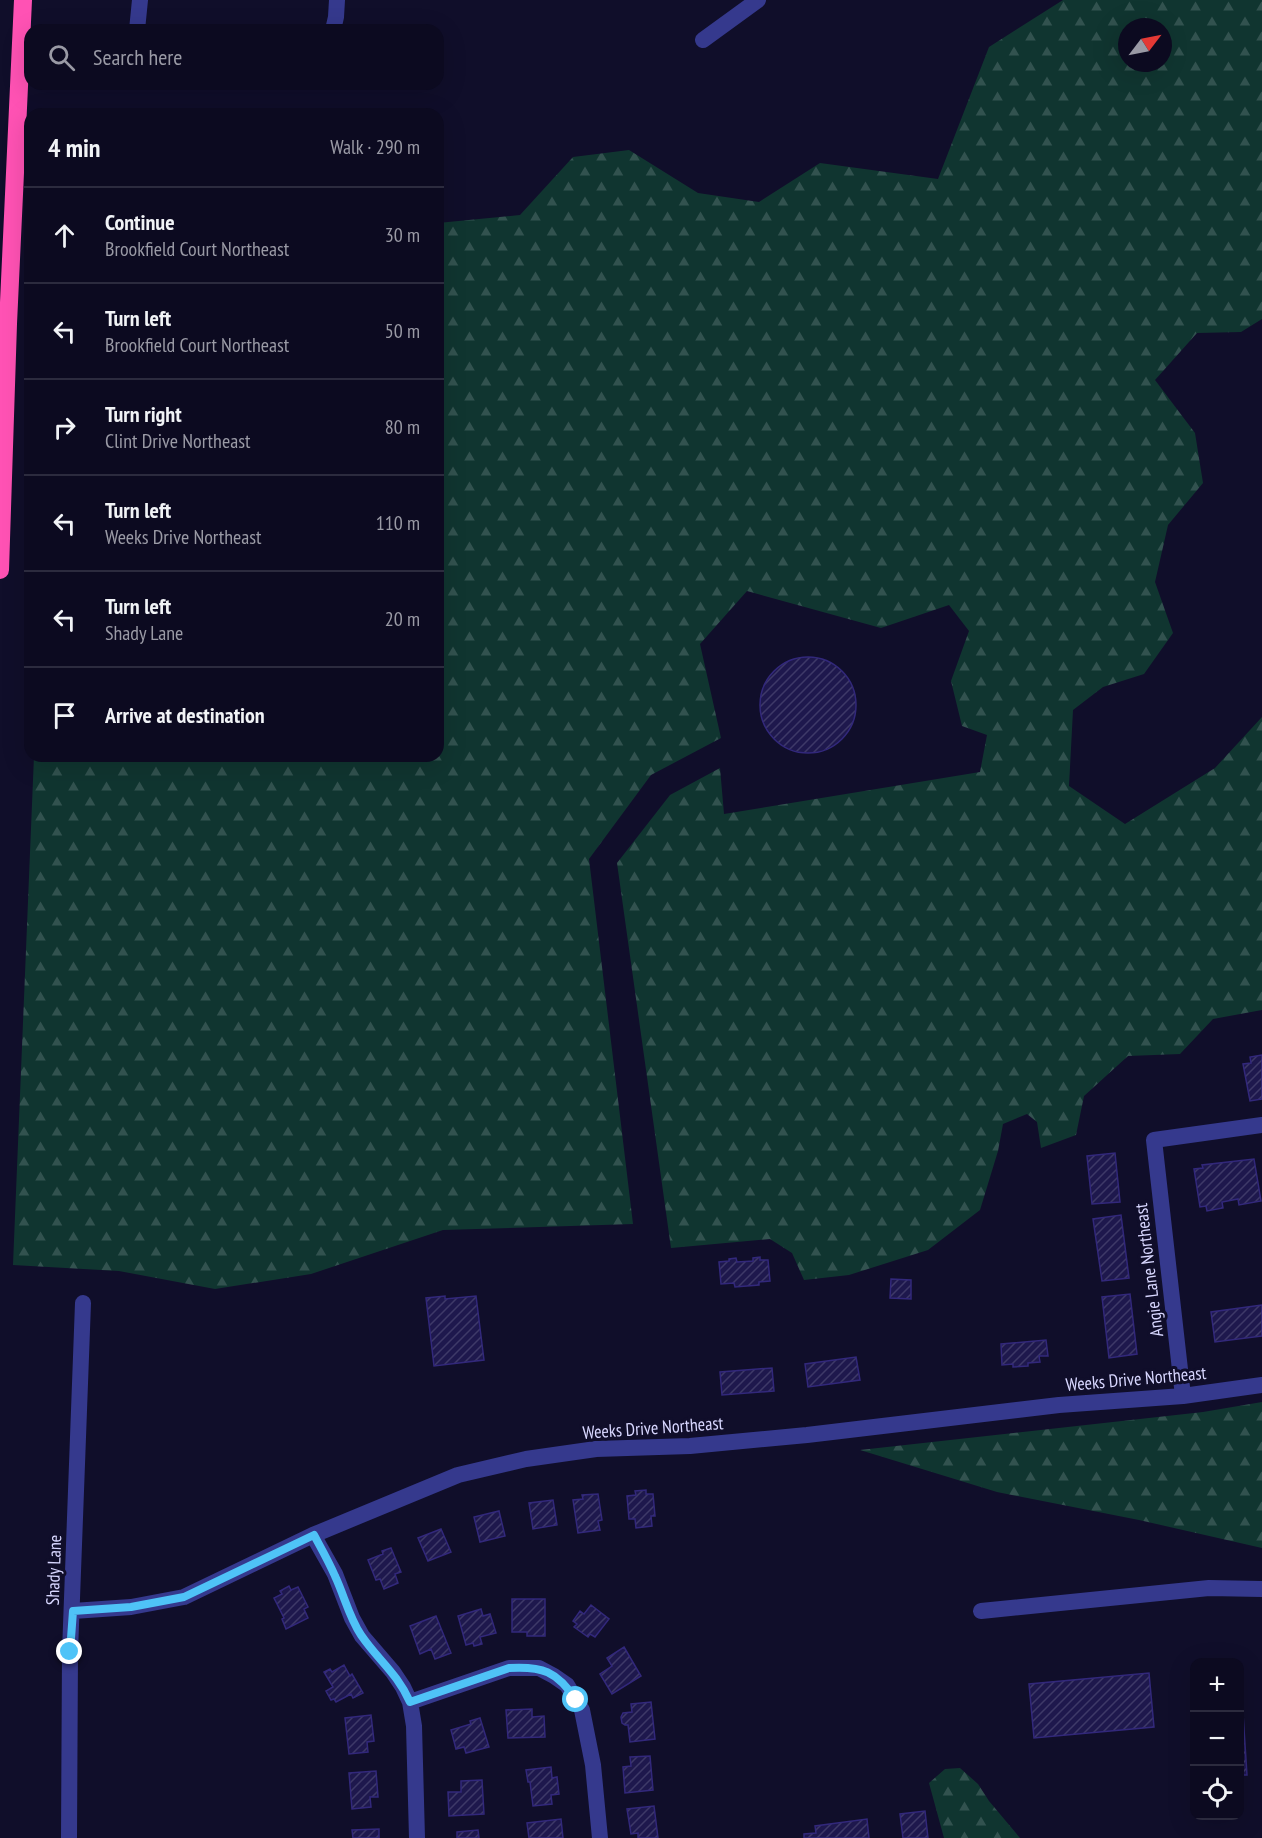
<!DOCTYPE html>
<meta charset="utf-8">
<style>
body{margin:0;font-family:"PT Sans Narrow",sans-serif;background:#151329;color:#f1f3f6}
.controls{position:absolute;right:18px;bottom:18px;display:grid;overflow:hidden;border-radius:12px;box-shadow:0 6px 24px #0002}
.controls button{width:54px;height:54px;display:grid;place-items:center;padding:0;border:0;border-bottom:2px solid #2c2b3e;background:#0c0a20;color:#f1f3f6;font:30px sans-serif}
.compass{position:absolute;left:1118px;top:18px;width:54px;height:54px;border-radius:50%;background:#0c0a20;box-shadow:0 6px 24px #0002;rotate:58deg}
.stop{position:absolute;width:18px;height:18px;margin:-14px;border:4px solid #4fc3f7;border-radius:50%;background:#fff}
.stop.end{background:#4fc3f7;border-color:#fff;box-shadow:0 2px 6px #0008}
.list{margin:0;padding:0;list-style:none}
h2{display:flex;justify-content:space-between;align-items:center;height:78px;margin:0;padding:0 24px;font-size:26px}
h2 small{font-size:20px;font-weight:400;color:#9a9aa5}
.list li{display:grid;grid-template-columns:39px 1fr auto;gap:18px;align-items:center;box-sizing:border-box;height:96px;padding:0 24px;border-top:2px solid #2c2b3e}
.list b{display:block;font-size:22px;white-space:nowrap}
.list p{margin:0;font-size:20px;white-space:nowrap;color:#9a9aa5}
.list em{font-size:20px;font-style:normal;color:#9a9aa5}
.icon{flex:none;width:33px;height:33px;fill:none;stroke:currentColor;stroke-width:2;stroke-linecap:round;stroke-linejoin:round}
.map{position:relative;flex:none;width:1262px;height:1838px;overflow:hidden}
.search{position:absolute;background:#0c0a20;box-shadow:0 6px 24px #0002;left:24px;top:24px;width:420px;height:66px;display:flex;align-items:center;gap:15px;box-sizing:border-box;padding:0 21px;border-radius:18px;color:#9a9aa5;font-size:22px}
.panel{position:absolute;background:#0c0a20;box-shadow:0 6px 24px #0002;left:24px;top:108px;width:420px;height:654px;border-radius:18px}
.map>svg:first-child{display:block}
</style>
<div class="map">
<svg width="1262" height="1838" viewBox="0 0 1262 1838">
<defs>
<pattern id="forest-firs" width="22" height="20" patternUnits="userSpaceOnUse" patternTransform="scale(1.5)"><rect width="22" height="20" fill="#103530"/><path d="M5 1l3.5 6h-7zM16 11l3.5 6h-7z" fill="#32524f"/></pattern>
<pattern id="building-hatch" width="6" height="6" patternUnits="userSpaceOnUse" patternTransform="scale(1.5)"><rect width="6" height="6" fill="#1e184d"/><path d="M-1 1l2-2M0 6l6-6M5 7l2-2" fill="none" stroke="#3e3968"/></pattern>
</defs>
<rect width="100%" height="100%" fill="#100e2a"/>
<path fill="url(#forest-firs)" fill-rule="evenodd" d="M 1063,0 L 1262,0 L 1262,319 L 1241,332 L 1197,333 L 1155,380 L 1195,433 L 1203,483 L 1168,525 L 1155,582 L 1173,633 L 1144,674 L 1103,687 L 1073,710 L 1069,786 L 1125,824 L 1215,768 L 1262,717 L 1262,1010 L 1213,1019 L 1180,1054 L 1128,1056 L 1084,1096 L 1076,1135 L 1041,1148 L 1037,1122 L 1027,1114 L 1003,1124 L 998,1151 L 980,1210 L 928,1250 L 849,1275 L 804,1280 L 792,1253 L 770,1239 L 671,1248 L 617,863 L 670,795 L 720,768 L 724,814 L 980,772 L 987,735 L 962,726 L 951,681 L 969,631 L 949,605 L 881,628 L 747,591 L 700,644 L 721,738 L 651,775 L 589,859 L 633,1224 L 443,1230 L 311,1274 L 215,1289 L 119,1271 L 13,1265 L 34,756 L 438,756 L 438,223 L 520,215 L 573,157 L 629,150 L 698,193 L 759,202 L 820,163 L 938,179 L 989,47 ZM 1127,27 L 1163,27 L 1163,63 L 1127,63 Z
M 1262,1402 L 1262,1548 L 1139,1520 L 997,1492 L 860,1450 L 1203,1412 Z
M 960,1768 L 978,1784 L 989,1801 L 1020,1838 L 944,1838 L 929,1783 L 945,1769 Z"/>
<path fill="url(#building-hatch)" stroke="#32287b" stroke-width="1.5" d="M760 705a48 48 0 1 1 96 0a48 48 0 1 1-96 0Z
M 1262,1055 L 1262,1099 L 1250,1101 L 1243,1064 L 1251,1063 L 1250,1057 Z
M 1115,1153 L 1120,1202 L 1092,1204 L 1087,1156 Z
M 1254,1159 L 1261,1201 L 1239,1205 L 1238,1199 L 1222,1202 L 1223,1208 L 1207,1211 L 1206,1206 L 1200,1207 L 1194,1169 L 1203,1168 L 1202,1165 Z
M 1121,1215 L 1129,1278 L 1102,1281 L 1093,1219 Z
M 760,1257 L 760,1260 L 768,1260 L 770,1281 L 759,1282 L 759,1285 L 735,1287 L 734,1283 L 721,1284 L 719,1262 L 729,1261 L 729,1259 L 736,1258 L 737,1262 L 753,1261 L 753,1258 Z
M 891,1279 L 911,1280 L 911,1299 L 890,1298 Z
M 1130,1294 L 1137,1354 L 1109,1358 L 1102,1297 Z
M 445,1296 L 445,1299 L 476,1296 L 484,1360 L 434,1366 L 426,1298 Z
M 1262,1305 L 1262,1336 L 1215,1342 L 1211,1312 Z
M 1046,1340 L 1048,1356 L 1039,1356 L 1040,1362 L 1028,1363 L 1028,1366 L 1013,1367 L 1013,1364 L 1002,1365 L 1001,1344 Z
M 856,1357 L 860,1380 L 808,1387 L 805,1364 Z
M 772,1368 L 774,1391 L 722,1395 L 720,1372 Z
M 646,1490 L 646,1494 L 653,1494 L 655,1516 L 651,1516 L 652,1526 L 636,1528 L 635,1519 L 629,1519 L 627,1496 L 636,1495 L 635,1491 Z
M 598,1494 L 602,1520 L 598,1521 L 600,1530 L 578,1533 L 573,1500 L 583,1499 L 582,1495 Z
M 553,1500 L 557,1525 L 533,1529 L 529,1503 Z
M 499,1511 L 505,1536 L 480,1542 L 474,1517 Z
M 441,1529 L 451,1552 L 428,1561 L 418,1538 Z
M 391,1548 L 401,1572 L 395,1574 L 398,1583 L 384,1589 L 380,1579 L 376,1580 L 368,1560 L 383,1554 L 382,1551 Z
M 289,1586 L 291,1590 L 298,1587 L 308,1607 L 304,1609 L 308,1618 L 286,1629 L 282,1619 L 284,1618 L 274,1598 L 282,1594 L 280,1591 Z
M 512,1599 L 545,1599 L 545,1636 L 527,1636 L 527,1632 L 512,1632 Z
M 591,1605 L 609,1619 L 595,1637 L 590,1634 L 588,1637 L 574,1627 L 577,1624 L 573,1621 L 580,1611 L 584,1614 Z
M 481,1609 L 483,1616 L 490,1614 L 496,1633 L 480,1637 L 482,1644 L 474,1646 L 473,1643 L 466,1645 L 458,1616 Z
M 436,1616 L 451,1653 L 435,1659 L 431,1649 L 420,1654 L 410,1626 Z
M 624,1647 L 641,1676 L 612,1694 L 600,1674 L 612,1666 L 607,1658 Z
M 344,1665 L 350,1676 L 352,1674 L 363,1693 L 353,1698 L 351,1694 L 336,1702 L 334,1699 L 331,1700 L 326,1691 L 333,1687 L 324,1672 L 330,1669 L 332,1672 Z
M 1240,1667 L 1247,1775 L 1240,1775 Z
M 1149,1673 L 1154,1727 L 1034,1738 L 1029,1684 Z
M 651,1702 L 655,1739 L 630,1742 L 628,1725 L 625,1725 L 622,1723 L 621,1717 L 623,1713 L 632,1712 L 631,1704 Z
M 532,1709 L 532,1717 L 544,1716 L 545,1737 L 508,1738 L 506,1710 Z
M 371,1715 L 374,1741 L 367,1742 L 368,1752 L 349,1754 L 345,1718 Z
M 480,1718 L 489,1747 L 466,1753 L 464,1747 L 456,1749 L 451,1730 L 471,1724 L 470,1721 Z
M 650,1756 L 653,1790 L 625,1793 L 623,1767 L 631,1766 L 630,1757 Z
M 551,1767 L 552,1778 L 557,1777 L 559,1794 L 551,1795 L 552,1804 L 533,1806 L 530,1782 L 528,1782 L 526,1770 Z
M 376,1771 L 378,1797 L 370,1797 L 371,1807 L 352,1809 L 349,1773 Z
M 482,1780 L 484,1814 L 449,1816 L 448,1792 L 461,1792 L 461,1781 Z
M 654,1806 L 658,1838 L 638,1838 L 638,1833 L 631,1834 L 627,1809 Z
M 925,1811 L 928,1838 L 903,1838 L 900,1814 Z
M 561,1819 L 563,1838 L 529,1838 L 527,1823 Z
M 867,1819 L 869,1838 L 804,1838 L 804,1834 L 816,1833 L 815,1826 Z
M 379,1829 L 379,1838 L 353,1838 L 352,1830 Z
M 478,1830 L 479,1838 L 457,1838 L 457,1832 Z"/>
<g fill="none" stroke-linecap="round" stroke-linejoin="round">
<path stroke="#35398d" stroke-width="16" d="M 137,30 L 140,0
M 333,30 L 336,17 L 337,0
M 703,40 L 758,0
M 1183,1396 L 1154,1140 L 1262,1125
M 313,1535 L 335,1574 L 352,1618 L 362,1636 L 393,1672 L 403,1687 L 410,1702 L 414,1726 L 417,1838
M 73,1611 L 131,1607 L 184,1597 L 313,1535 L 458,1475 L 526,1459 L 596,1449 L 690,1446 L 807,1435 L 1059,1405 L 1183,1396 L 1262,1385
M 981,1611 L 1209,1588 L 1262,1589
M 410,1702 L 509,1668 L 539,1668 L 554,1676 L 567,1685 L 582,1710 L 593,1765 L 600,1838
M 69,1838 L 70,1652 L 83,1303"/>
<path stroke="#ff52b4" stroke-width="18" d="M 0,570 L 8,324 L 23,0"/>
</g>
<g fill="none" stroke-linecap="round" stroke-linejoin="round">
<path stroke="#4fc3f7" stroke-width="8" d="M 70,1652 L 73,1611 L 131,1607 L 184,1597 L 314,1535 C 321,1548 329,1562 335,1576 C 344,1595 349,1617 361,1635 C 378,1660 397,1673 410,1702 L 509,1668 C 542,1666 557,1671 576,1700"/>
</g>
<g text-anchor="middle" stroke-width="6" stroke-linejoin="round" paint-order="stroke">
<g font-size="18" fill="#d8d7ff" stroke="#100e2a">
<text transform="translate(1149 1270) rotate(-97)" y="6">Angie Lane Northeast</text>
<text transform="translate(1136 1379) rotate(-5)" y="6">Weeks Drive Northeast</text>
<text transform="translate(653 1428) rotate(-4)" y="6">Weeks Drive Northeast</text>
<text transform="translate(54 1570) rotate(-88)" y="6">Shady Lane</text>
</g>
</g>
</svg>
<div class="controls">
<button>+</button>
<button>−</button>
<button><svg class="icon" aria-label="locate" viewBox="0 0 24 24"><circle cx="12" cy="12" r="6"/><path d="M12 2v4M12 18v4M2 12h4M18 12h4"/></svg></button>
</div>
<svg class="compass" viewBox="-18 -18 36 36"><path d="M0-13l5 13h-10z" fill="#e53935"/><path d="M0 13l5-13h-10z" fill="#9a9aa5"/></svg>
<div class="stop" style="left:576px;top:1700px"></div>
<div class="stop end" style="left:70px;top:1652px"></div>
<div class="search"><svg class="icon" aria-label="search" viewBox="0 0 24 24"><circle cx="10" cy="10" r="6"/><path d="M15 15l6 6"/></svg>Search here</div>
<section class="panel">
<h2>4 min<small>Walk · 290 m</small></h2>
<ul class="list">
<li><svg class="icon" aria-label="ahead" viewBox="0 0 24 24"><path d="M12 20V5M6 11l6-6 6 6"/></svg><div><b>Continue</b><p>Brookfield Court Northeast</p></div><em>30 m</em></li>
<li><svg class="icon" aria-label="left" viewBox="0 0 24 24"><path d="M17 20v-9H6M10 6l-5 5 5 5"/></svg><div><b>Turn left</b><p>Brookfield Court Northeast</p></div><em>50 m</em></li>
<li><svg class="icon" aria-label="right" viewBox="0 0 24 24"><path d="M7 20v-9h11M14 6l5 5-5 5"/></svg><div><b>Turn right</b><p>Clint Drive Northeast</p></div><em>80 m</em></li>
<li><svg class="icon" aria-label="left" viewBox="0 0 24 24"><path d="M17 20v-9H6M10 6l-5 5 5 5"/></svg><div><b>Turn left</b><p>Weeks Drive Northeast</p></div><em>110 m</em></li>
<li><svg class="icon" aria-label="left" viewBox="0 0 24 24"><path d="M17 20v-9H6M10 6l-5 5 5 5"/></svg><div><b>Turn left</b><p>Shady Lane</p></div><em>20 m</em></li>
<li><svg class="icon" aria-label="arrive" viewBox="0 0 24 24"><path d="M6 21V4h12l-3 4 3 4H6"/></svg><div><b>Arrive at destination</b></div></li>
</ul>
</section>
</div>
